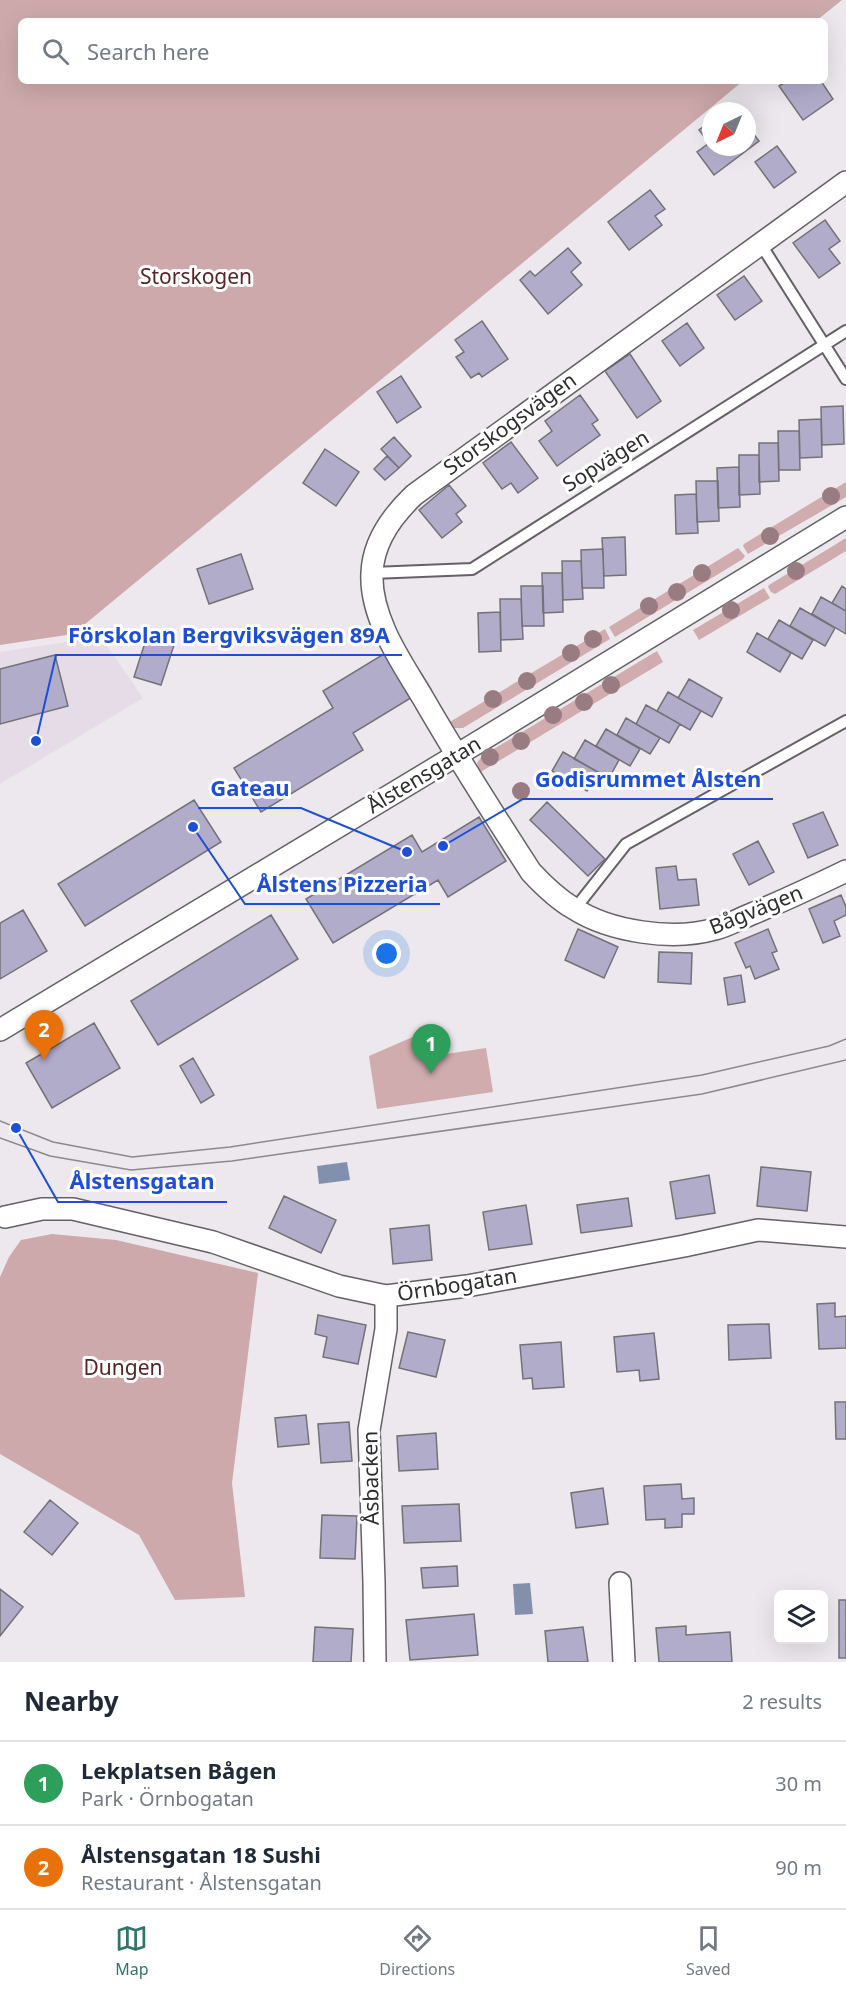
<!DOCTYPE html>
<meta charset="utf-8">
<style>
body{margin:0;font-family:"Noto Sans",sans-serif;background:#f2f2f3;color:#1f2937}
.controls{position:absolute;right:18px;bottom:18px;display:grid;overflow:hidden;border-radius:9px;box-shadow:0 6px 24px #0002}
.controls button{width:54px;height:54px;display:grid;place-items:center;padding:0;border:0;border-bottom:2px solid #e0e1e3;background:#fff;color:#1f2937;font:30px sans-serif}
.compass{position:absolute;left:702px;top:102px;width:54px;height:54px;border-radius:50%;background:#fff;box-shadow:0 6px 24px #0002;rotate:223deg}
.you{position:absolute;left:387px;top:954px;width:21px;height:21px;margin:-15px;border:4px solid #fff;border-radius:50%;background:#1a73e8;box-shadow:0 0 0 9px #1a73e833}
.badge{display:grid;place-items:center;width:39px;height:39px;border-radius:50%;background:#317569;color:#fff;font-size:20px;font-weight:700}
.pin{position:absolute;translate:-50% -50px;filter:drop-shadow(0 2px 3px #0008)}
.pin::after{content:'';position:absolute;top:32px;width:21px;height:18px;background:inherit;clip-path:polygon(0 0,100% 0,50% 100%)}
.list{margin:0;padding:0;list-style:none}
h2{display:flex;justify-content:space-between;align-items:center;height:78px;margin:0;padding:0 24px;font-size:26px}
h2 small{font-size:20px;font-weight:400;color:#747a83}
.list li{display:grid;grid-template-columns:39px 1fr auto;gap:18px;align-items:center;box-sizing:border-box;height:84px;padding:0 24px;border-top:2px solid #e0e1e3}
.list b{display:block;font-size:22px;white-space:nowrap}
.list p{margin:0;font-size:20px;white-space:nowrap;color:#747a83}
.list em{font-size:20px;font-style:normal;color:#747a83}
.icon{flex:none;width:33px;height:33px;fill:none;stroke:currentColor;stroke-width:2;stroke-linecap:round;stroke-linejoin:round}
.map{position:relative;flex:none;width:846px;height:1662px;overflow:hidden}
.search{position:absolute;background:#fff;box-shadow:0 6px 24px #0002;left:18px;right:18px;top:18px;height:66px;display:flex;align-items:center;gap:15px;box-sizing:border-box;padding:0 21px;border-radius:9px;color:#747a83;font-size:22px}
.sheet{height:246px;background:#fff}
nav{display:flex;justify-content:space-around;align-items:center;box-sizing:border-box;height:84px;border-top:2px solid #e0e1e3;background:#fff;font-size:16px;color:#747a83}
nav a{display:grid;justify-items:center;gap:3px}
nav .on{color:#317569}
.map>svg:first-child{display:block}
</style>
<div class="map">
<svg width="846" height="1662" viewBox="0 0 846 1662">
<rect width="100%" height="100%" fill="#ece8ed"/>
<path fill="#e5dce7" d="M 101,637 L 143,698 L 0,784 L 0,652 Z"/>
<path fill="#d0acae" d="M 846,482 L 846,497 L 748,554 L 743,546 L 744,544 Z
M 846,538 L 846,551 L 775,594 L 771,592 L 768,587 L 769,585 Z
M 738,548 L 745,556 L 743,559 L 615,637 L 609,627 Z
M 764,588 L 770,598 L 699,640 L 693,630 Z
M 605,629 L 610,639 L 463,728 L 452,728 L 448,723 Z
M 657,651 L 663,662 L 479,773 L 477,763 L 482,756 Z
M 415,1036 L 433,1056 L 486,1048 L 493,1092 L 377,1109 L 369,1056 Z"/>
<path fill="#cda9ab" d="M 0,0 L 842,0 L 816,21 L 21,21 L 21,81 L 743,81 L 73,634 L 0,645 Z
M 52,1234 L 116,1240 L 258,1273 L 232,1483 L 245,1597 L 175,1600 L 139,1535 L 0,1454 L 0,1277 L 9,1257 L 21,1240 Z"/>
<path fill="#8290ab" d="M 347,1162 L 350,1180 L 319,1184 L 317,1166 Z
M 530,1583 L 533,1614 L 515,1615 L 513,1584 Z"/>
<path fill="#b0acca" stroke="#737277" stroke-width="1.5" d="M 787,81 L 821,81 L 833,99 L 803,120 L 779,86 Z
M 711,121 L 711,147 L 747,147 L 747,125 L 759,141 L 714,175 L 697,152 L 709,143 L 699,130 Z
M 777,146 L 796,172 L 774,188 L 755,162 Z
M 650,190 L 665,209 L 655,216 L 662,225 L 629,250 L 608,222 Z
M 825,220 L 840,241 L 829,249 L 840,263 L 819,278 L 793,243 Z
M 568,248 L 581,263 L 571,272 L 582,285 L 548,314 L 520,280 L 530,271 L 535,276 Z
M 744,276 L 762,301 L 735,320 L 717,295 Z
M 482,321 L 508,359 L 482,377 L 479,373 L 471,378 L 456,357 L 464,352 L 455,340 Z
M 687,323 L 704,348 L 680,366 L 662,341 Z
M 630,354 L 661,401 L 637,418 L 605,371 Z
M 401,376 L 421,407 L 397,423 L 377,392 Z
M 580,395 L 598,420 L 592,424 L 600,435 L 557,466 L 539,441 L 552,431 L 545,421 Z
M 843,406 L 844,444 L 822,445 L 821,407 Z
M 821,419 L 822,457 L 800,458 L 799,420 Z
M 778,431 L 799,431 L 800,470 L 779,470 Z
M 394,437 L 411,456 L 399,468 L 381,449 Z
M 511,442 L 538,478 L 518,493 L 511,483 L 502,489 L 483,463 Z
M 759,443 L 778,443 L 779,481 L 759,482 Z
M 325,449 L 359,472 L 336,506 L 303,483 Z
M 739,455 L 759,455 L 760,494 L 739,495 Z
M 387,456 L 399,468 L 385,480 L 374,469 Z
M 739,467 L 740,507 L 718,508 L 717,468 Z
M 696,481 L 718,481 L 719,521 L 697,522 Z
M 449,485 L 466,506 L 456,514 L 462,522 L 442,538 L 419,510 Z
M 696,494 L 698,533 L 676,534 L 675,495 Z
M 625,537 L 626,575 L 604,576 L 602,538 Z
M 603,549 L 604,588 L 582,588 L 581,550 Z
M 241,554 L 253,589 L 209,604 L 197,569 Z
M 562,561 L 581,561 L 583,599 L 563,600 Z
M 542,573 L 562,573 L 563,612 L 543,613 Z
M 521,586 L 543,586 L 544,626 L 522,626 Z
M 842,586 L 846,589 L 846,611 L 832,603 Z
M 821,597 L 846,611 L 846,634 L 812,614 Z
M 500,599 L 521,599 L 523,639 L 501,640 Z
M 800,608 L 835,628 L 825,646 L 790,626 Z
M 500,612 L 501,651 L 479,652 L 478,613 Z
M 779,620 L 813,640 L 802,659 L 768,639 Z
M 149,630 L 176,639 L 161,685 L 134,677 Z
M 757,633 L 791,653 L 780,672 L 747,652 Z
M 387,652 L 414,696 L 353,733 L 363,750 L 261,812 L 234,768 L 333,708 L 323,691 Z
M 55,655 L 68,706 L 0,724 L 0,669 Z
M 689,679 L 722,698 L 712,717 L 678,698 Z
M 668,692 L 701,711 L 690,730 L 657,711 Z
M 646,705 L 680,724 L 669,743 L 636,724 Z
M 626,718 L 660,738 L 650,754 L 617,735 Z
M 606,729 L 640,749 L 630,766 L 596,746 Z
M 585,740 L 619,760 L 609,778 L 574,759 Z
M 563,752 L 598,772 L 587,791 L 552,771 Z
M 194,800 L 221,842 L 85,926 L 58,884 Z
M 547,802 L 605,859 L 588,876 L 530,820 Z
M 823,812 L 838,845 L 808,858 L 793,824 Z
M 479,817 L 506,861 L 448,897 L 438,880 L 333,943 L 306,899 L 412,835 L 422,852 Z
M 758,841 L 774,872 L 749,885 L 733,854 Z
M 676,866 L 678,880 L 696,879 L 699,905 L 660,909 L 656,868 Z
M 841,895 L 846,907 L 846,915 L 834,921 L 840,936 L 823,943 L 809,909 Z
M 23,910 L 47,951 L 0,979 L 0,923 Z
M 271,915 L 298,959 L 158,1045 L 131,1001 Z
M 578,929 L 618,947 L 604,978 L 565,960 Z
M 768,929 L 777,951 L 772,953 L 779,969 L 755,979 L 750,966 L 746,968 L 735,943 Z
M 659,952 L 692,953 L 691,984 L 658,982 Z
M 741,975 L 745,1002 L 728,1005 L 724,978 Z
M 94,1023 L 120,1068 L 52,1108 L 26,1063 Z
M 193,1058 L 214,1095 L 201,1103 L 180,1066 Z
M 761,1167 L 811,1172 L 807,1211 L 757,1206 Z
M 709,1175 L 715,1213 L 676,1219 L 670,1182 Z
M 284,1196 L 336,1220 L 321,1253 L 269,1228 Z
M 628,1198 L 632,1226 L 581,1233 L 577,1205 Z
M 526,1205 L 532,1244 L 489,1250 L 483,1212 Z
M 429,1225 L 432,1260 L 393,1264 L 390,1229 Z
M 835,1303 L 835,1317 L 846,1316 L 846,1348 L 819,1349 L 817,1304 Z
M 318,1315 L 366,1325 L 358,1364 L 323,1357 L 327,1337 L 315,1334 Z
M 769,1324 L 771,1358 L 729,1360 L 728,1325 Z
M 408,1332 L 445,1340 L 436,1377 L 399,1368 Z
M 654,1333 L 659,1379 L 640,1381 L 639,1370 L 617,1372 L 614,1337 Z
M 561,1342 L 564,1387 L 533,1389 L 532,1378 L 523,1379 L 520,1345 Z
M 835,1402 L 846,1402 L 846,1439 L 836,1439 Z
M 306,1415 L 309,1444 L 278,1447 L 275,1418 Z
M 349,1422 L 352,1461 L 321,1463 L 318,1424 Z
M 436,1433 L 438,1469 L 399,1471 L 397,1436 Z
M 681,1484 L 682,1499 L 694,1498 L 694,1514 L 682,1514 L 682,1527 L 665,1528 L 665,1519 L 646,1520 L 644,1486 Z
M 603,1488 L 608,1524 L 576,1528 L 571,1493 Z
M 50,1500 L 78,1523 L 52,1555 L 24,1532 Z
M 459,1504 L 461,1541 L 404,1543 L 402,1506 Z
M 322,1515 L 357,1516 L 355,1559 L 320,1558 Z
M 457,1566 L 458,1586 L 423,1588 L 421,1568 Z
M 0,1589 L 23,1607 L 0,1636 Z
M 839,1600 L 846,1600 L 846,1658 L 839,1658 Z
M 474,1614 L 478,1655 L 410,1660 L 406,1620 Z
M 686,1626 L 686,1635 L 730,1632 L 732,1662 L 659,1662 L 656,1628 Z
M 315,1627 L 353,1629 L 351,1662 L 313,1662 Z
M 583,1627 L 588,1662 L 548,1662 L 545,1631 Z"/>
<g fill="none" stroke-linecap="round" stroke-linejoin="round">
<defs>
<path id="lane" d="M 760,243 L 846,379
M 372,573 L 472,569 L 846,331
M 574,910 L 626,844 L 846,721"/>
<path id="street" d="M 846,182 L 414,495 C 392,516 373,542 372,573 C 371,592 377,613 385,631 C 395,654 410,676 423,698 C 457,757 494,815 531,872 C 544,886 556,898 573,908 C 610,932 673,941 715,929 C 728,926 741,918 754,913 C 785,900 815,886 846,871
M 0,1030 L 457,755 L 846,517
M 5,1217 L 42,1209 L 73,1209 L 213,1242 L 339,1286 L 386,1296 L 467,1286 L 684,1246 L 758,1230 L 846,1237
M 620,1583 L 624,1662
M 375,1662 L 374,1582 L 369,1430 L 386,1329 L 386,1296"/>
</defs>
<use href="#lane" stroke="#656166" stroke-width="14"/>
<use href="#street" stroke="#656166" stroke-width="24"/>
<use href="#lane" stroke="#fff" stroke-width="10"/>
<use href="#street" stroke="#fff" stroke-width="21"/>
<path stroke="#8c898d" stroke-width="1.5" d="M 0,1121 L 53,1142 L 132,1157 L 230,1147 L 702,1075 L 829,1046 L 846,1039
M 0,1138 L 50,1156 L 131,1170 L 232,1161 L 702,1094 L 846,1060"/>
</g>
<g fill="#997c81">
<circle cx="831" cy="496" r="9"/>
<circle cx="770" cy="536" r="9"/>
<circle cx="796" cy="571" r="9"/>
<circle cx="702" cy="573" r="9"/>
<circle cx="677" cy="592" r="9"/>
<circle cx="649" cy="606" r="9"/>
<circle cx="731" cy="610" r="9"/>
<circle cx="593" cy="639" r="9"/>
<circle cx="571" cy="653" r="9"/>
<circle cx="527" cy="681" r="9"/>
<circle cx="611" cy="685" r="9"/>
<circle cx="493" cy="699" r="9"/>
<circle cx="584" cy="702" r="9"/>
<circle cx="553" cy="715" r="9"/>
<circle cx="521" cy="741" r="9"/>
<circle cx="490" cy="757" r="9"/>
<circle cx="521" cy="791" r="9"/>
</g>
<g text-anchor="middle" stroke-width="6" stroke-linejoin="round" paint-order="stroke">
<g font-size="21" fill="#552329" stroke="#fff">
<text x="196" y="284">Storskogen</text>
<text x="123" y="1375">Dungen</text>
</g>
<g font-size="21" fill="#2d2c2e" stroke="#fff">
<text transform="translate(510 424) rotate(-36)" y="7">Storskogsvägen</text>
<text transform="translate(606 461) rotate(-32)" y="7">Sopvägen</text>
<text transform="translate(424 775) rotate(-31)" y="7">Ålstensgatan</text>
<text transform="translate(756 910) rotate(-22)" y="7">Bågvägen</text>
<text transform="translate(457 1285) rotate(-9)" y="7">Örnbogatan</text>
<text transform="translate(371 1478) rotate(-91)" y="7">Åsbacken</text>
</g>
</g>
<path fill="none" stroke="#1d4ed8" stroke-width="2" d="M36 741L56 655H402M443 846L523 799H773M407 852L301 808H198M193 827L245 904H440M16 1128L58 1202H227"/>
<g fill="#1d4ed8" stroke="#fff" stroke-width="2">
<circle cx="36" cy="741" r="6"/>
<circle cx="443" cy="846" r="6"/>
<circle cx="407" cy="852" r="6"/>
<circle cx="193" cy="827" r="6"/>
<circle cx="16" cy="1128" r="6"/>
</g>
<g font-size="22" text-anchor="middle" font-weight="bold" fill="#1d4ed8" stroke="#fff" stroke-width="6" stroke-linejoin="round" paint-order="stroke">
<text x="229" y="643">Förskolan Bergviksvägen 89A</text>
<text x="648" y="787">Godisrummet Ålsten</text>
<text x="250" y="796">Gateau</text>
<text x="342" y="892">Ålstens Pizzeria</text>
<text x="142" y="1189">Ålstensgatan</text>
</g>
</svg>
<div class="controls">
<button><svg class="icon" aria-label="layers" viewBox="0 0 24 24"><path d="M12 4l9 5-9 5-9-5zM3 14l9 5 9-5"/></svg></button>
</div>
<svg class="compass" viewBox="-18 -18 36 36"><path d="M0-13l5 13h-10z" fill="#e53935"/><path d="M0 13l5-13h-10z" fill="#747a83"/></svg>
<div class="you"></div>
<div class="pin badge" style="left:431px;top:1074px;background:#2e9e5b">1</div>
<div class="pin badge" style="left:44px;top:1060px;background:#e8710a">2</div>
<div class="search"><svg class="icon" aria-label="search" viewBox="0 0 24 24"><circle cx="10" cy="10" r="6"/><path d="M15 15l6 6"/></svg>Search here</div>
</div>
<section class="sheet">
<h2>Nearby<small>2 results</small></h2>
<ul class="list">
<li><span class="badge" style="background:#2e9e5b">1</span><div><b>Lekplatsen Bågen</b><p>Park · Örnbogatan</p></div><em>30 m</em></li>
<li><span class="badge" style="background:#e8710a">2</span><div><b>Ålstensgatan 18 Sushi</b><p>Restaurant · Ålstensgatan</p></div><em>90 m</em></li>
</ul>
</section>
<nav>
<a class="on"><svg class="icon" aria-label="map" viewBox="0 0 24 24"><path d="M3 6l6-2 6 2 6-2v14l-6 2-6-2-6 2zM9 4v14M15 6v14"/></svg>Map</a>
<a><svg class="icon" aria-label="directions" viewBox="0 0 24 24"><path d="M12 3l9 9-9 9-9-9zM9 14v-3h6M13 9l2 2-2 2"/></svg>Directions</a>
<a><svg class="icon" aria-label="saved" viewBox="0 0 24 24"><path d="M7 4h10v16l-5-4-5 4z"/></svg>Saved</a>
</nav>
